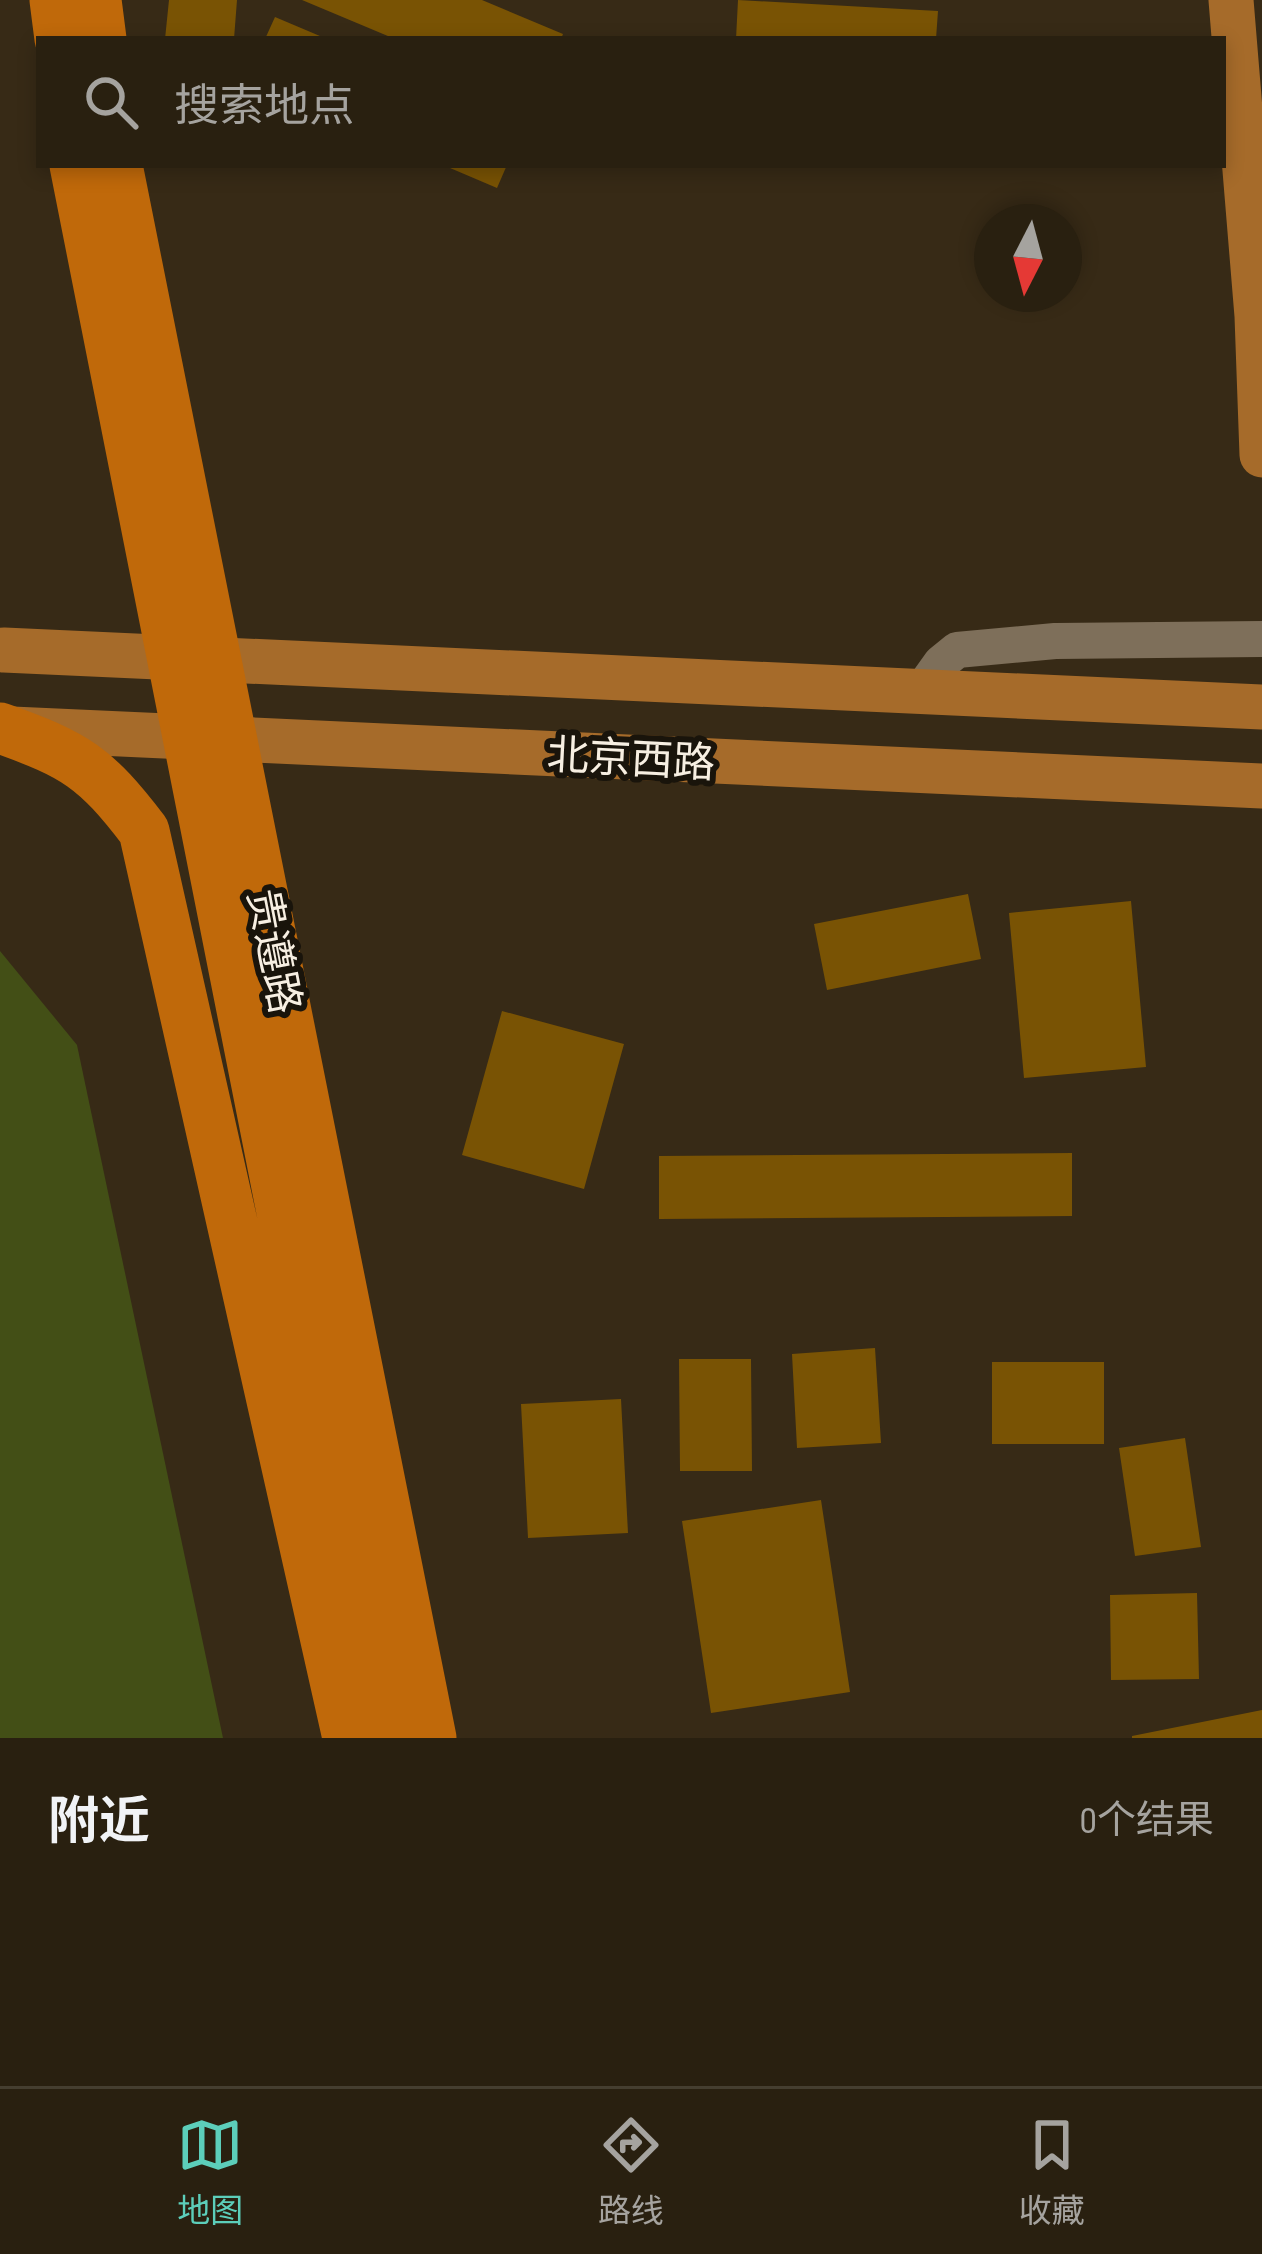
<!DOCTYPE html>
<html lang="zh">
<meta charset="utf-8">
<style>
body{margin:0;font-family:"Sofia Sans Condensed","Noto Sans SC",sans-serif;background:#312819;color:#f1f3f6}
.compass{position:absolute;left:974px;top:204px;width:108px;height:108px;border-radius:50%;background:#292010;box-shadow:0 6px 18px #0003;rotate:186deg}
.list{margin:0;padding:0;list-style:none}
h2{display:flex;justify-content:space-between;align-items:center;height:156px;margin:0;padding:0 48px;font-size:51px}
h2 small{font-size:39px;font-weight:400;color:#a5a39f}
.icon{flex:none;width:66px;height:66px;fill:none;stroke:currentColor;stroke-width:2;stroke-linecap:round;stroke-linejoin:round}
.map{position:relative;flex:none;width:1262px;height:1738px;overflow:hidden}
.search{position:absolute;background:#292010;box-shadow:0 6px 18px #0003;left:36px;right:36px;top:36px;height:132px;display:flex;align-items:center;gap:30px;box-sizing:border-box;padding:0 42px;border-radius:0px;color:#a5a39f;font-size:45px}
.sheet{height:348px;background:#292010}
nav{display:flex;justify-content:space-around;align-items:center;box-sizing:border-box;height:168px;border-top:3px solid #453e30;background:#292010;font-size:33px;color:#a5a39f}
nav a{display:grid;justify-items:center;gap:6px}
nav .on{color:#5cceba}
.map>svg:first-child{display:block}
</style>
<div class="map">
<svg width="1262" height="1738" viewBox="0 0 1262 1738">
<rect width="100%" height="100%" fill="#372a16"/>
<path fill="#434f16" d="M 0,951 L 77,1045 L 223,1738 L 0,1738 Z"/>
<path fill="#795304" d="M 169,0 L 237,0 L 234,39 L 165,39 Z
M 302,0 L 482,0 L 563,34 L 561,39 L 395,39 Z
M 738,0 L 938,11 L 936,39 L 736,39 Z
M 275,17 L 327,39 L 265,39 Z
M 443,165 L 507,165 L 497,188 Z
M 968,894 L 981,959 L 827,990 L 814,924 Z
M 1131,901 L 1146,1067 L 1024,1078 L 1009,913 Z
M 502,1011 L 624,1044 L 584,1189 L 462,1155 Z
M 1072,1153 L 1072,1216 L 659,1219 L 659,1156 Z
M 875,1348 L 881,1443 L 797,1448 L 792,1354 Z
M 679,1359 L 751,1359 L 752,1471 L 680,1471 Z
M 992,1362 L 1104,1362 L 1104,1444 L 992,1444 Z
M 621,1399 L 628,1533 L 528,1538 L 521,1404 Z
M 1185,1438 L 1201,1547 L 1135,1556 L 1119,1448 Z
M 821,1500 L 850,1692 L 711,1713 L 682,1521 Z
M 1197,1593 L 1199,1679 L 1111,1680 L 1110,1595 Z
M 1262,1710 L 1262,1738 L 1132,1738 L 1132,1736 Z"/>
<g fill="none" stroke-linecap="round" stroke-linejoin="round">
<path stroke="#7e6f5a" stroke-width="36" d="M 921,691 L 941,663 L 957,650 L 1055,641 L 1262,639"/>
<path stroke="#a66b2a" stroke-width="45" d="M 1231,0 L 1257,316 L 1262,455
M 4,650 L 1262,707
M 12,729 L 1262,786"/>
<path stroke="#c0690a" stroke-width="51" d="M 55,0 L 60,39
M 96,0 L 101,39
M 75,165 L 386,1738
M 117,165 L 431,1738
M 0,728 C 76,755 95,767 144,831 L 348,1738"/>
</g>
<g text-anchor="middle" stroke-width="12" stroke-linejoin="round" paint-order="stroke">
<g font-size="42" fill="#f7efe2" stroke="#19140b">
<text transform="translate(631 758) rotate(3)" y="15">北京西路</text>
<text transform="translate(275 951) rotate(79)" y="15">贵遵路</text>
</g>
</g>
</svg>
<svg class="compass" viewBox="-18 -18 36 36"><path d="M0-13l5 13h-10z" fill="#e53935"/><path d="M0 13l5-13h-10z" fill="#a5a39f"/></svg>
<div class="search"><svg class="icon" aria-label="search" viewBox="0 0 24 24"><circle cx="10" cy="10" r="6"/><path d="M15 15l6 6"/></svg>搜索地点</div>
</div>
<section class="sheet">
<h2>附近<small>0个结果</small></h2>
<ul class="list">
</ul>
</section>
<nav>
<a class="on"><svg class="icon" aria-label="map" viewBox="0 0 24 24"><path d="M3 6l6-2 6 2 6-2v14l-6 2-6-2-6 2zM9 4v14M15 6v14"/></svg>地图</a>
<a><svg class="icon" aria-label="directions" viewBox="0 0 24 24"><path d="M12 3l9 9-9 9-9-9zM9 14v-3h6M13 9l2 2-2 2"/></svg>路线</a>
<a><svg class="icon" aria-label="saved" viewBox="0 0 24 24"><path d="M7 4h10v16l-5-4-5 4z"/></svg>收藏</a>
</nav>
